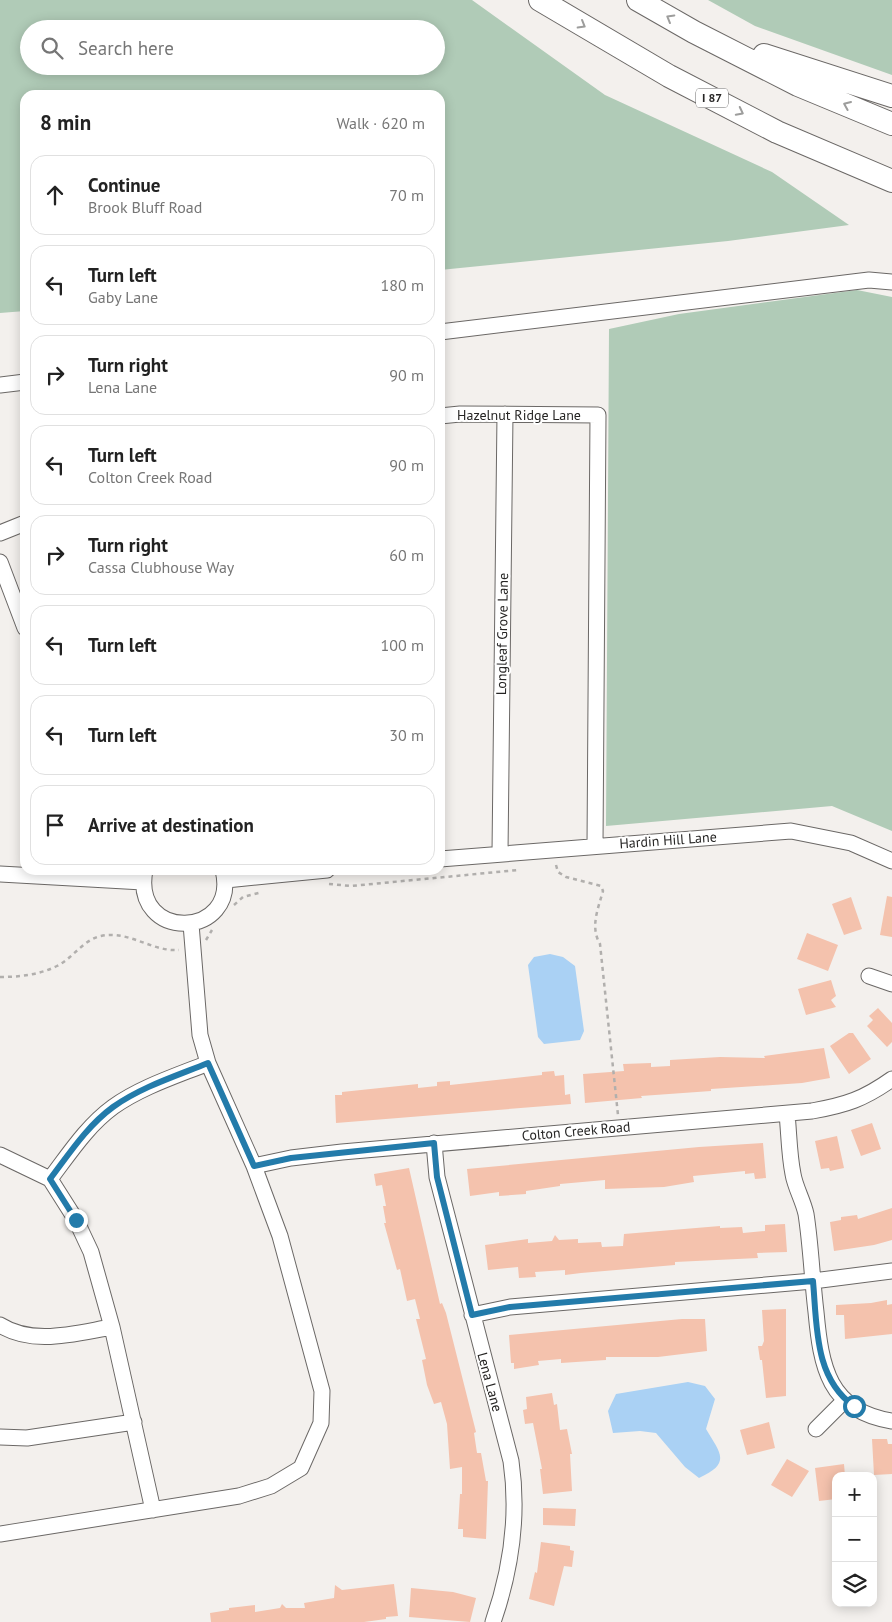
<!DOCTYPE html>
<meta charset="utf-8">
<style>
body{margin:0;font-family:"PT Sans",sans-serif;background:#f6f6f6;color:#222}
.controls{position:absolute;right:15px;bottom:15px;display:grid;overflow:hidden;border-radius:10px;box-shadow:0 2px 12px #0003}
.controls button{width:45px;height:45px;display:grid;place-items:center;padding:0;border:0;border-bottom:1px solid #e0e0e0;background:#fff;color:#222;font:25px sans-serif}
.stop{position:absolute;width:15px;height:15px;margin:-11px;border:4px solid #237baa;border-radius:50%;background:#fff}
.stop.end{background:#237baa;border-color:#fff;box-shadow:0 1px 5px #0008}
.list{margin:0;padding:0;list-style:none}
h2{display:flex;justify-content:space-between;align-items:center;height:65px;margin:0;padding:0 20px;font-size:21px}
h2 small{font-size:16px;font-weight:400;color:#767676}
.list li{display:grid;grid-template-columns:32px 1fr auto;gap:15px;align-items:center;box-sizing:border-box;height:80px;margin:0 10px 10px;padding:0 10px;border:1px solid #e0e0e0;border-radius:15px}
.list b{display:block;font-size:19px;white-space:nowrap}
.list p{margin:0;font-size:16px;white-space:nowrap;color:#767676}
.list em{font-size:16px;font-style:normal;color:#767676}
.icon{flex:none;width:28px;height:28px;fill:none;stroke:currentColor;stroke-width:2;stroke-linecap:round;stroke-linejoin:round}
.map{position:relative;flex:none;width:892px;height:1622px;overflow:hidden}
.search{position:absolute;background:#fff;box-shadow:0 2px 12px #0003;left:20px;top:20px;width:425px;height:55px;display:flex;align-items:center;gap:12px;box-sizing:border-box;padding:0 18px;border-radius:28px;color:#767676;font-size:19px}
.panel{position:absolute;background:#fff;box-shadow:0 2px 12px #0003;left:20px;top:90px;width:425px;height:785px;border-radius:15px}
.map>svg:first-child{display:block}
</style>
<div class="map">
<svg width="892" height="1622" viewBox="0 0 892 1622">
<rect width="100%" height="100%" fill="#f3f0ed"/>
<path fill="#b0cbb7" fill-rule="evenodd" d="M 0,0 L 472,0 L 605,95 L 772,172 L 849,225 L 728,241 L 440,270 L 440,95 L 25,95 L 25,311 L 0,313 ZM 29,29 L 436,29 L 436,66 L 29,66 Z
M 708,0 L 892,0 L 892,75 L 755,26 Z
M 857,290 L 892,297 L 892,831 L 832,806 L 606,826 L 609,329 L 679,314 Z"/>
<path fill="#aad1f4" d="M 550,954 L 563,957 L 575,966 L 584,1031 L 580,1040 L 544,1044 L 538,1037 L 528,965 L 534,957 Z
M 688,1382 L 705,1386 L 715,1399 L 706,1429 C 720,1453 732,1463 699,1478 L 685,1467 L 656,1433 L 640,1431 L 613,1433 L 608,1411 L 616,1394 Z"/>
<path fill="#f4c2ad" d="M 887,896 L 892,897 L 892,937 L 880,935 Z
M 851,897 L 862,929 L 844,935 L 832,904 Z
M 807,933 L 838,945 L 828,971 L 797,959 Z
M 831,980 L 836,996 L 831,1000 L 836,1007 L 806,1015 L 798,989 Z
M 878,1008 L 892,1023 L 892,1042 L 887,1047 L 867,1026 L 873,1020 L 869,1016 Z
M 849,1033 L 853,1033 L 871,1059 L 849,1074 L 830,1046 Z
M 824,1048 L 830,1078 L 802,1083 L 711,1089 L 711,1091 L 641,1096 L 642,1098 L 585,1103 L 583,1074 L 624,1071 L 623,1064 L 651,1063 L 651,1067 L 670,1066 L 670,1060 L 720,1057 L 765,1058 L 764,1056 Z
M 554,1071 L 555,1076 L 564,1075 L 565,1095 L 570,1094 L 571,1104 L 336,1123 L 335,1095 L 342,1095 L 342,1092 L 418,1084 L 418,1088 L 437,1086 L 437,1082 L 450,1081 L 450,1085 L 542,1075 L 542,1072 Z
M 872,1123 L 881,1149 L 861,1156 L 851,1130 Z
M 837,1136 L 844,1168 L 830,1171 L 829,1168 L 821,1169 L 815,1141 Z
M 763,1143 L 766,1178 L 755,1179 L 754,1173 L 745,1174 L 745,1171 L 693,1176 L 694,1182 L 664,1187 L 605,1189 L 605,1180 L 560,1184 L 560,1186 L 526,1191 L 526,1194 L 499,1196 L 499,1192 L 470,1196 L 467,1169 L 699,1147 Z
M 409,1168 L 440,1304 L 442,1303 L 446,1313 L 476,1432 L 474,1433 L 477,1453 L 481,1453 L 486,1481 L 488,1481 L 486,1539 L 463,1537 L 463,1529 L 458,1529 L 460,1494 L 462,1494 L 462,1467 L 450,1469 L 447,1424 L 441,1402 L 434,1404 L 427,1385 L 422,1360 L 426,1359 L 416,1319 L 420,1319 L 415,1299 L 407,1301 L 400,1269 L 397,1270 L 384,1223 L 386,1223 L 383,1206 L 386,1206 L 382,1185 L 376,1186 L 374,1174 Z
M 892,1208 L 892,1240 L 874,1245 L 834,1251 L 830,1222 L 841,1220 L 841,1217 L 857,1215 L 858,1219 Z
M 785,1224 L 787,1252 L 757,1253 L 758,1258 L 675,1262 L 675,1265 L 581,1273 L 565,1275 L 565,1270 L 535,1272 L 536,1277 L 519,1278 L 518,1267 L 488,1270 L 485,1245 L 528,1239 L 528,1243 L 552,1241 L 555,1235 L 559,1240 L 578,1239 L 578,1243 L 601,1242 L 602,1247 L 623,1246 L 624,1234 L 720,1226 L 720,1228 L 742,1227 L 743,1233 L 765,1231 L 765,1225 Z
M 887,1300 L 887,1305 L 892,1304 L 892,1334 L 845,1339 L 844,1315 L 836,1315 L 836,1305 L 871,1303 Z
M 786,1309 L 786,1396 L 766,1398 L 762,1360 L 760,1360 L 758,1346 L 762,1346 L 764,1341 L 762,1310 Z
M 682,1319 L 705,1319 L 707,1351 L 658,1357 L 606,1357 L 606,1360 L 561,1363 L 561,1359 L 538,1361 L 539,1365 L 514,1369 L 514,1363 L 511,1363 L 509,1335 Z
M 552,1393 L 554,1405 L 557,1404 L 560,1430 L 567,1429 L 572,1454 L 570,1454 L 572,1491 L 543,1494 L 540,1469 L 542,1469 L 533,1423 L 525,1424 L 523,1410 L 527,1409 L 526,1397 Z
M 769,1422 L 775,1448 L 747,1455 L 740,1430 Z
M 872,1439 L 887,1439 L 888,1444 L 892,1444 L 892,1474 L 874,1475 Z
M 787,1459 L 809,1471 L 792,1497 L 771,1485 Z
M 844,1464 L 845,1476 L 836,1476 L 836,1499 L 819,1501 L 815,1468 Z
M 543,1508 L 576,1509 L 575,1526 L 543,1525 Z
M 541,1542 L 570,1546 L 570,1550 L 574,1551 L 572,1567 L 564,1566 L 554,1606 L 529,1599 L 535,1572 L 537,1573 Z
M 394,1584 L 398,1616 L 386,1617 L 386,1619 L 364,1622 L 211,1622 L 210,1613 L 229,1610 L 229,1608 L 255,1605 L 255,1612 L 280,1608 L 282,1604 L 286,1608 L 305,1608 L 304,1603 L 334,1598 L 335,1585 L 342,1590 Z
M 411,1588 L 453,1592 L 476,1598 L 470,1622 L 409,1617 Z"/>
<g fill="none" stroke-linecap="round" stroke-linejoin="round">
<defs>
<path id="minor" d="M 440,332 L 869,280 L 892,282
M 0,385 L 25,382
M 440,416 L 460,414 L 598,415 L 595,845
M 0,533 L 25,523
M 0,562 L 25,628
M 500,853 L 505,414
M 440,859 L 791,831 L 851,843 L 892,861
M 145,870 C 131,943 240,939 223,870
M 0,874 L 143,882
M 226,880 L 327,870
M 869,976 L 892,984
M 787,1114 C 789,1133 789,1154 793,1174 C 795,1187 803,1200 806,1214 C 811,1246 812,1279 816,1312 C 821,1366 828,1411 892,1421
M 434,1143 L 437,1177 L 511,1461 C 519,1516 511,1570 493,1622
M 0,1155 L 50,1179 L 76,1220 L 91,1252 L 112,1327 L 153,1510
M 254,1166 L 291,1158 L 342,1152 L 812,1111 C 846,1105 864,1099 892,1079
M 50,1179 C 69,1154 87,1126 113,1107 C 141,1087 176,1076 208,1063
M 472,1315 L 510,1307 L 813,1281 L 892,1271
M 0,1325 C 33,1346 76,1333 112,1327
M 816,1429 L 845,1400
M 0,1437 L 27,1438 L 134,1422
M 0,1534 L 239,1496 L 271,1486 L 301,1468 L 321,1423 L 322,1391 L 280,1236 L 254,1166 L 208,1063 L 200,1035 L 191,924"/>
<path id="highway" d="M 540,0 L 669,76 L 777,132 L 892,181
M 638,0 L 694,32 L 798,85 L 892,124
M 764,55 L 892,96"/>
</defs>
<use href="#minor" stroke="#6b6866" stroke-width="17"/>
<use href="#highway" stroke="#6b6866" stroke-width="24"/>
<path stroke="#b1afad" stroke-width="2.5" stroke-dasharray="4 4" stroke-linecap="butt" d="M 556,865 L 558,872 L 566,877 L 601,886 L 603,891 C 598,909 590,927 600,944 L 618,1115
M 329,884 L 351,886 L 518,870
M 234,905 L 243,897 L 262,892
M 206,940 L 212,930
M 0,977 C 19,977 39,975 57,966 C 73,958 83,940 101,936 C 129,930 152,952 179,950"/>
<use href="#minor" stroke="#fff" stroke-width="15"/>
<use href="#highway" stroke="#fff" stroke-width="22"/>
</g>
<defs><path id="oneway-chevron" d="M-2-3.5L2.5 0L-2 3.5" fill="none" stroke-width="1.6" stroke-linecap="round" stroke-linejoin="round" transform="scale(1.25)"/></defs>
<g stroke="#9d9d9c">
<use href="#oneway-chevron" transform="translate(670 18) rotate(-150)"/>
<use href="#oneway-chevron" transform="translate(582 25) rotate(30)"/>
<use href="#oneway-chevron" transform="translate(847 105) rotate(-157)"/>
<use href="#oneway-chevron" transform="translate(740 112) rotate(27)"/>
</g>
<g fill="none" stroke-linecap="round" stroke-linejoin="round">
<path stroke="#237baa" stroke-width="6" d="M 76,1220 L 50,1179 C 69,1154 87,1126 113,1107 C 141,1087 176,1076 208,1063 L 254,1166 L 291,1158 L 434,1143 L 437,1177 L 472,1315 L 510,1307 L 813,1281 C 817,1325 814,1378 854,1406"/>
</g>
<g text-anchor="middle" stroke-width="4" stroke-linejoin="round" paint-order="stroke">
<rect fill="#fff" stroke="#676666" stroke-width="1" x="696" y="88.5" width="32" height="19" rx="4"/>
<g font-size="12" font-weight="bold" fill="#262524">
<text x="712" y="102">I 87</text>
</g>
<g font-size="14" fill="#262524" stroke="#fff">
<text x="519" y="420">Hazelnut Ridge Lane</text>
<text transform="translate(502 634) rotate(-89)" y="5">Longleaf Grove Lane</text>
<text transform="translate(668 840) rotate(-4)" y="5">Hardin Hill Lane</text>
<text transform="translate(576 1131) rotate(-5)" y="5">Colton Creek Road</text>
<text transform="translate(490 1382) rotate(75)" y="5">Lena Lane</text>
</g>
</g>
</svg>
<div class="controls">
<button>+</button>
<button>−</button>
<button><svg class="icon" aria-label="layers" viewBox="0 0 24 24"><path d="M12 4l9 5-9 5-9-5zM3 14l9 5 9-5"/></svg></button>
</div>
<div class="stop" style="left:854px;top:1406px"></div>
<div class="stop end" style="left:76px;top:1220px"></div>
<div class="search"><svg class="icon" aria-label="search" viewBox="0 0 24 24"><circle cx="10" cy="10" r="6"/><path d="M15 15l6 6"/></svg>Search here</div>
<section class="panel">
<h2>8 min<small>Walk · 620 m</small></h2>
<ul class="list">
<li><svg class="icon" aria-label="ahead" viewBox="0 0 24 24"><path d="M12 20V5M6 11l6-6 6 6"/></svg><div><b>Continue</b><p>Brook Bluff Road</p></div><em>70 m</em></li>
<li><svg class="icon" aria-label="left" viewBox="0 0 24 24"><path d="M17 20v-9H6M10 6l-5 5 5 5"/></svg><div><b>Turn left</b><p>Gaby Lane</p></div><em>180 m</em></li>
<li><svg class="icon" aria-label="right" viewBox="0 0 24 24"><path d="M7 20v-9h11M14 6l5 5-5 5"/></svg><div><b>Turn right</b><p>Lena Lane</p></div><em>90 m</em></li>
<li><svg class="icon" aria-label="left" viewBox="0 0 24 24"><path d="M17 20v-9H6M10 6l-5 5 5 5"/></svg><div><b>Turn left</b><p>Colton Creek Road</p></div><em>90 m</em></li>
<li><svg class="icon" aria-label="right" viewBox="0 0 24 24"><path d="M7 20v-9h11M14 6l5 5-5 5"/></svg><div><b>Turn right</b><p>Cassa Clubhouse Way</p></div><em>60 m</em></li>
<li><svg class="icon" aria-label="left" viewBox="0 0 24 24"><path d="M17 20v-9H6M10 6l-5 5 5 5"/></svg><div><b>Turn left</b></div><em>100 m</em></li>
<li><svg class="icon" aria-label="left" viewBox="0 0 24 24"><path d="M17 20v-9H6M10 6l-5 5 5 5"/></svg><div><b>Turn left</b></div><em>30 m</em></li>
<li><svg class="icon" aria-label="arrive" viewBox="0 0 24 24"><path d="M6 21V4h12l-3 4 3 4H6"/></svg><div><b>Arrive at destination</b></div></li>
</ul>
</section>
</div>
